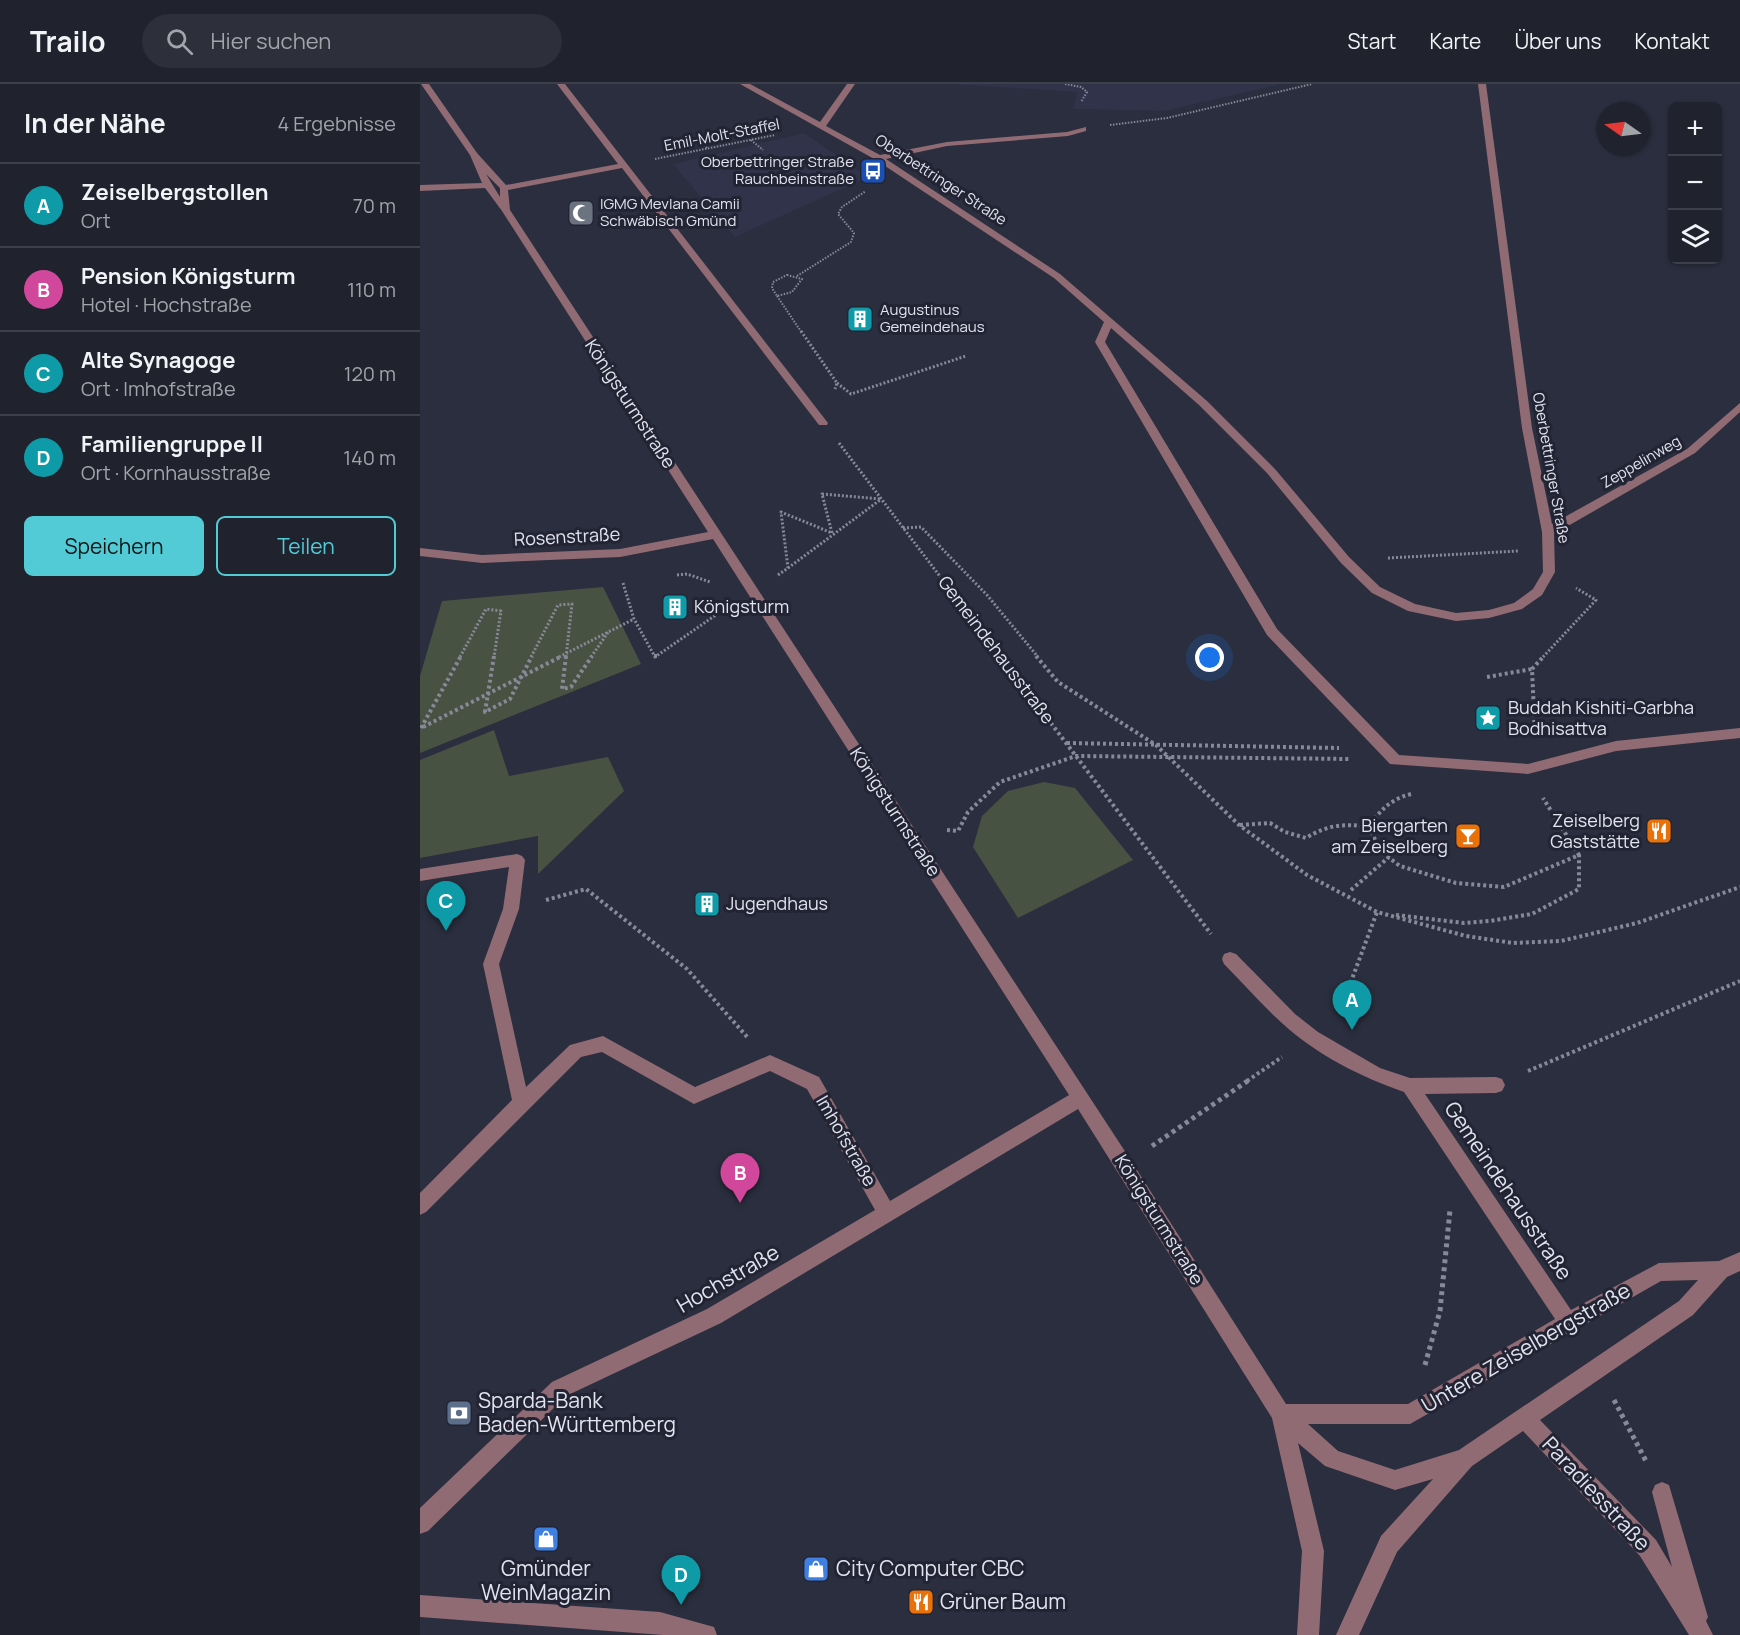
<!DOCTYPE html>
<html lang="de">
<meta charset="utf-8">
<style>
body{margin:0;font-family:Manrope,sans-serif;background:#2d2f3a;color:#f1f3f6}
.controls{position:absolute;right:18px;top:18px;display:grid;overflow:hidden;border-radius:9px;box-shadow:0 2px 4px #0004}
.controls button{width:54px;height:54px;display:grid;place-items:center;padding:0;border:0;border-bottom:2px solid #3d3f4a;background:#20222e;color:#f1f3f6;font:30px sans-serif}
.compass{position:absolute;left:1176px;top:18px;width:54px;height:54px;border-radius:50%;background:#20222e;box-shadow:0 2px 4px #0004;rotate:284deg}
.you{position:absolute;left:790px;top:574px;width:21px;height:21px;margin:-15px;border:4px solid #fff;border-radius:50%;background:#1a73e8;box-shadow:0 0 0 9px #1a73e833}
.badge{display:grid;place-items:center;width:39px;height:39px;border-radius:50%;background:#52cbd7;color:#fff;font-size:20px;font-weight:700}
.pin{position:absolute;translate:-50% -50px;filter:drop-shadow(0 2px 3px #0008)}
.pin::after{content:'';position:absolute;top:32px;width:21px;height:18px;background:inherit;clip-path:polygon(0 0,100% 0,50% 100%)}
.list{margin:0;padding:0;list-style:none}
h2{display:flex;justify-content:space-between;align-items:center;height:78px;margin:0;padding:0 24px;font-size:26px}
h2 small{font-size:20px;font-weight:400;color:#a2a4aa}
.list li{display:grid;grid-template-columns:39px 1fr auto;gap:18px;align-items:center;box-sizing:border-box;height:84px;padding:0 24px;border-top:2px solid #3d3f4a}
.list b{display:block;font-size:22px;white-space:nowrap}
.list p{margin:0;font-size:20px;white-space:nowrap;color:#a2a4aa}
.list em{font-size:20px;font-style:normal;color:#a2a4aa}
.actions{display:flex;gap:12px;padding:18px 24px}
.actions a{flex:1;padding:14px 0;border:2px solid #52cbd7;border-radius:9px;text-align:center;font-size:21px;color:#52cbd7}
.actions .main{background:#52cbd7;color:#111}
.icon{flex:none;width:33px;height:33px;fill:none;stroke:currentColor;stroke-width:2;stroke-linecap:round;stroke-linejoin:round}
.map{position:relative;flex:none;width:1320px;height:1551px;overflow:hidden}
header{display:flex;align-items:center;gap:36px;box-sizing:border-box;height:84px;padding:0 30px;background:#20222e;border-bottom:2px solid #3d3f4a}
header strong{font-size:28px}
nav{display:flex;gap:33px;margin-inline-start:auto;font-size:21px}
.search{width:420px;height:54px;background:#2d2f3a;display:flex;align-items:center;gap:15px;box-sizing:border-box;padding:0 21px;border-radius:33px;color:#a2a4aa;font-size:22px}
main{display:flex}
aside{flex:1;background:#20222e}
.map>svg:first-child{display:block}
</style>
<header>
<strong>Trailo</strong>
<div class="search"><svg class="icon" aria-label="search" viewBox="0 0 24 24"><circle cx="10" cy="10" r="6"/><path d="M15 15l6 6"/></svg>Hier suchen</div>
<nav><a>Start</a><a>Karte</a><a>Über uns</a><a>Kontakt</a></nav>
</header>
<main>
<aside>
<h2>In der Nähe<small>4 Ergebnisse</small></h2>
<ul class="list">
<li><span class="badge" style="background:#0f9aa8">A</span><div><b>Zeiselbergstollen</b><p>Ort</p></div><em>70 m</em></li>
<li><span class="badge" style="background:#d1479c">B</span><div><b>Pension Königsturm</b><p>Hotel · Hochstraße</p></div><em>110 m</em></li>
<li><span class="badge" style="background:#0f9aa8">C</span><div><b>Alte Synagoge</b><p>Ort · Imhofstraße</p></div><em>120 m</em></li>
<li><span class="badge" style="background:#0f9aa8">D</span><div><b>Familiengruppe II</b><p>Ort · Kornhausstraße</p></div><em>140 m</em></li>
</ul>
<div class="actions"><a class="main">Speichern</a><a>Teilen</a></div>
</aside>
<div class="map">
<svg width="1320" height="1551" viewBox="0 0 1320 1551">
<rect width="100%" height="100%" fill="#2b2e3e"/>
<path fill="#30334a" d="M 528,0 L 862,0 L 744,27 L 653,25 L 657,8 Z
M 384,49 L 448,93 L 315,153 L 253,80 Z"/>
<path fill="#475242" d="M 183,503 L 221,580 L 0,669 L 0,592 L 22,517 Z
M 74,646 L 89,692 L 188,673 L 204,707 L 118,790 L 118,752 L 0,774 L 0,676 Z
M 624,698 L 655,704 L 713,776 L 598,834 L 553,763 L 562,732 L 588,707 Z"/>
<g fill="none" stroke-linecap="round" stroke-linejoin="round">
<path stroke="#878997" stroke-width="2" stroke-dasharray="1.5 1.5" stroke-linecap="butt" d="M 645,0 L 661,3 L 667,8 L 661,18
M 690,41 L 747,34 L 892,0
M 278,54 L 287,64
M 331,56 L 343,66
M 235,75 L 355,51
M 367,191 L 382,195 L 372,208 L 357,212 L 352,204 L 353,198 Z
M 377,192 L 431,158 L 434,149 L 418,130 L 422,123 L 446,107
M 357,212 L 382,249"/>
<path stroke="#878997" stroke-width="3" stroke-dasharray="2 2" stroke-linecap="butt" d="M 381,247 L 417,299 L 415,305
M 417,299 L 431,310 L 546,272
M 419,359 L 581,573
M 483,444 L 501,443 L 567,511 L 618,573
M 968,474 L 1098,467
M 368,484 L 460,416
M 257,491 L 267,490 L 290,498
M 358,491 L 368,484 L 361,428 L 412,449 L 402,410 L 461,415
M 203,499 L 214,535 L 235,573 L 306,524
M 40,573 L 66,525 L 81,527 L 74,573
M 111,573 L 138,521 L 152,520 L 146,573
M 139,573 L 214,535
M 171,573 L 189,547
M 1123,573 L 1176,516 L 1156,504"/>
<path stroke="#878997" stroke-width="4" stroke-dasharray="3 3" stroke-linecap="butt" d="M 74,572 L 65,628 L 90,615 L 112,572
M 146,572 L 142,605 L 151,603 L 172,572
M 234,572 L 237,572
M 580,572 L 791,850
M 616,572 L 638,598 L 736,661 L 819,741 L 887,791 L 957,828 L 1046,852 L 1093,859 L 1141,857 L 1217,839 L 1320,803
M 1067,593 L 1112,585
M 3,643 L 142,572
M 1,644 L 41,572
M 1115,651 L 1112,585 L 1124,572
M 647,659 L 919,664
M 991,710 C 971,715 960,726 949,743 L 961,768 L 980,782 L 1036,799 L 1084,803 L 1159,771 L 1123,714
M 820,741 L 850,739 L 865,748 L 886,754 C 907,741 924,739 949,743
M 527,746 L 538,747 L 548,728 L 580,698 L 656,672 L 930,675
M 931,806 L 969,773
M 126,816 L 166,805 L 267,885 L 328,954
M 976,831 L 1044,839 L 1070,837 L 1112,830 L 1159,805 L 1159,771
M 920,927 L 957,828
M 1108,987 L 1320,897
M 827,997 L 862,973"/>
<path stroke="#878997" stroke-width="5" stroke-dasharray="4 4" stroke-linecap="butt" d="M 732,1062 L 829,996
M 1005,1281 L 1020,1227 L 1030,1126
M 1194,1316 L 1227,1379"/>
<path fill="#916b73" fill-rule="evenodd" d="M 1,0 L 9,0 L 57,69 L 86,101 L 198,80 L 137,0 L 145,0 L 408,339 L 407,341 L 399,341 L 202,84 L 88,106 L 90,126 L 710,1075 L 866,1320 L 988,1320 L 1135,1235 L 984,1008 C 941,993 897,971 863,940 C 842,921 824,900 804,880 L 802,875 L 804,870 L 810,868 L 816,870 L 875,930 L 898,948 L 960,984 L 990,994 L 1076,993 L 1082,995 L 1085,1001 L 1082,1007 L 1076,1009 L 1005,1010 L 1151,1226 L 1239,1179 L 1299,1177 L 1320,1168 L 1320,1187 L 1307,1193 L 1273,1231 L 1120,1336 L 1236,1456 L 1252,1483 L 1232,1408 L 1235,1401 L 1242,1398 L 1249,1401 L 1288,1533 L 1286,1537 L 1293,1551 L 1269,1551 L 1220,1472 L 1103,1347 L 1052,1382 L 977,1468 L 939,1551 L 916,1551 L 961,1452 L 1013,1395 L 975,1406 L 905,1382 L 878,1359 L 904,1467 L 899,1551 L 877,1551 L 882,1467 L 852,1334 L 658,1025 L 301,1239 L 146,1312 L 8,1447 L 0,1450 L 0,1424 L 132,1298 L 287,1225 L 455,1126 L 387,1005 L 350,987 L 274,1020 L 182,968 L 161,973 L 6,1128 L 0,1131 L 0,1109 L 92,1016 L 63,880 L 83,825 L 89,783 L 0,797 L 0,785 L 97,770 L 102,772 L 105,776 L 99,825 L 79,880 L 106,1003 L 150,961 L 183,952 L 275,1003 L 350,971 L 399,993 L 470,1117 L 649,1011 L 293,455 L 200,473 L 62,479 L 0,472 L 0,464 L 62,471 L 200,465 L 288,448 L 82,127 L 65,104 L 0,107 L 0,101 L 62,99 L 50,71 ZM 66,90 L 80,104 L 80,113 ZM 1278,1196 L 1259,1217 L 1039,1366 L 975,1386 L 918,1367 L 888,1340 L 990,1340 L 1241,1197 Z
M 320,0 L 330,0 L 400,38 L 427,0 L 435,0 L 406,42 L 460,71 L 527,58 L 647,48 L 666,43 L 666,47 L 648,52 L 527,62 L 466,75 L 640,190 L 692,235 L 787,317 L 855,385 L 929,473 L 960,503 L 995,520 L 1036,529 L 1069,526 L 1094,519 L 1113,505 L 1123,488 L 1122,448 L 1102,344 L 1058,0 L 1066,0 L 1112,344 L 1132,440 L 1267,365 L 1320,319 L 1320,328 L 1275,369 L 1134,450 L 1135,488 L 1122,511 L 1102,525 L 1069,534 L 1036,537 L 988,527 L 952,509 L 921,479 L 847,389 L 779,321 L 691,244 L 685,258 L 857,545 L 979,671 L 1108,680 L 1196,657 L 1320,644 L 1320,654 L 1196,667 L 1108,690 L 970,680 L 847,551 L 675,258 L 684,238 L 634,194 L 456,76 Z
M 0,1511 L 240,1528 L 294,1543 L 297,1551 L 243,1551 L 0,1533 Z"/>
</g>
<defs>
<symbol id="bus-square" viewBox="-11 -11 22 22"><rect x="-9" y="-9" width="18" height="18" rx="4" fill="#1a4fb4" stroke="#222434"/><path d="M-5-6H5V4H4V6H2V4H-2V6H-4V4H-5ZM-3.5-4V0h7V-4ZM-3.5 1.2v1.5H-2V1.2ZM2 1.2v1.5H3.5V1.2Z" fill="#fff"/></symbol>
<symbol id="mosque-square" viewBox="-11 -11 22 22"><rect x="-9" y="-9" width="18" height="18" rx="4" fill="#6b7280" stroke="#222434"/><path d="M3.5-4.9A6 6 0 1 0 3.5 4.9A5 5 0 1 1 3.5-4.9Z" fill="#fff"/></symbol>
<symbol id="building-square" viewBox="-11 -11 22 22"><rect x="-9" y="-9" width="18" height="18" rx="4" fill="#0f9aa8" stroke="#222434"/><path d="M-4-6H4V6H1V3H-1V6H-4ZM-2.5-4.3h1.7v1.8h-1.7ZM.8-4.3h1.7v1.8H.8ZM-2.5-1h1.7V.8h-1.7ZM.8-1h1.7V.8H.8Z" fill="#fff"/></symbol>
<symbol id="sight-square" viewBox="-11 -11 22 22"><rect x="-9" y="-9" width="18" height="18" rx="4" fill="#0f9aa8" stroke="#222434"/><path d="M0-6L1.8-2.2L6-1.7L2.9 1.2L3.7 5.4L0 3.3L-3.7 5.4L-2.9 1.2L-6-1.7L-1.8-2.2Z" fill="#fff"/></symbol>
<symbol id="restaurant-square" viewBox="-11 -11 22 22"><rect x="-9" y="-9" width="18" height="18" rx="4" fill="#e8710a" stroke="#222434"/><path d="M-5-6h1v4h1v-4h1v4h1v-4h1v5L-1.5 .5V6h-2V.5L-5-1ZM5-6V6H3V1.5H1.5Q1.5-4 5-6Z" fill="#fff"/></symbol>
<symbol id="bar-square" viewBox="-11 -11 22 22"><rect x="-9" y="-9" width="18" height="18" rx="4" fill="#e8710a" stroke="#222434"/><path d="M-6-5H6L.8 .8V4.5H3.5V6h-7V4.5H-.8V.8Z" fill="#fff"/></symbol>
<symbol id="bank-square" viewBox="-11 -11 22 22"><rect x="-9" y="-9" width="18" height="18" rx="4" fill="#5c6f8a" stroke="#222434"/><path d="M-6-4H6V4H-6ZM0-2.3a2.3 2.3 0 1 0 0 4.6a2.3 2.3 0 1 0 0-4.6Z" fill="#fff"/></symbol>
<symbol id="shop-square" viewBox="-11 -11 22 22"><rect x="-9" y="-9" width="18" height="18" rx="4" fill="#3f7fe0" stroke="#222434"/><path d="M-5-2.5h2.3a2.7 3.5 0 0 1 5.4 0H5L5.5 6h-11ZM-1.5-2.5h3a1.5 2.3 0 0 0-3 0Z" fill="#fff"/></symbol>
</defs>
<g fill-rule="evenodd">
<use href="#bus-square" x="438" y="72" width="30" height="30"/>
<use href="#mosque-square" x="146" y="114" width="30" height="30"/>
<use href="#building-square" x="425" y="220" width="30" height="30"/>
<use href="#building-square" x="240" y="508" width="30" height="30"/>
<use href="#sight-square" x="1053" y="619" width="30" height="30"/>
<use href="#restaurant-square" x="1224" y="732" width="30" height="30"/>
<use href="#bar-square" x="1033" y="737" width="30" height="30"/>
<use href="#building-square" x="272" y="805" width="30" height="30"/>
<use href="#bank-square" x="24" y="1314" width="30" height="30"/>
<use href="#shop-square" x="111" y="1440" width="30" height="30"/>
<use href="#shop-square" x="381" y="1470" width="30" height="30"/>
<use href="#restaurant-square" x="486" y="1503" width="30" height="30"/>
</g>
<g text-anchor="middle" stroke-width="6" stroke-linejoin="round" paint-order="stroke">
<g font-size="15" fill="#e1e3ee" stroke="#222434">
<text transform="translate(302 51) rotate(-11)" y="5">Emil-Molt-Staffel</text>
<text transform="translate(521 96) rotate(33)" y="5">Oberbettringer Straße</text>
<text transform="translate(1221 378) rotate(-30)" y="5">Zeppelinweg</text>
<text transform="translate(1131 384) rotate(80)" y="5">Oberbettringer Straße</text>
</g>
<g font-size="15" fill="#e1e3ee" stroke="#222434" text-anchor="start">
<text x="434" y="83" text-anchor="end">Oberbettringer Straße<tspan x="434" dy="17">Rauchbeinstraße</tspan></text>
<text x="180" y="125">IGMG Mevlana Camii<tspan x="180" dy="17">Schwäbisch Gmünd</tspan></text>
<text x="460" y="231">Augustinus<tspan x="460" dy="17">Gemeindehaus</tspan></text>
</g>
<g font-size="18" fill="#e1e3ee" stroke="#222434">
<text transform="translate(210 320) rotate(57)" y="6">Königsturmstraße</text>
<text transform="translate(147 453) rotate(-3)" y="6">Rosenstraße</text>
<text transform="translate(576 566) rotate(53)" y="6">Gemeindehausstraße</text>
<text transform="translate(475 728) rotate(57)" y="6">Königsturmstraße</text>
<text transform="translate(426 1057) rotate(60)" y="6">Imhofstraße</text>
<text transform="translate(739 1136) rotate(58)" y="6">Königsturmstraße</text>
</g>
<g font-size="18" fill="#e1e3ee" stroke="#222434" text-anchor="start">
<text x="274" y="529">Königsturm</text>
<text x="1088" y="630">Buddah Kishiti-Garbha<tspan x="1088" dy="21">Bodhisattva</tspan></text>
<text x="1220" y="743" text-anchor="end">Zeiselberg<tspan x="1220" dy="21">Gaststätte</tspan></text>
<text x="1028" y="748" text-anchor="end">Biergarten<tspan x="1028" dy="21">am Zeiselberg</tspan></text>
<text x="306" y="826">Jugendhaus</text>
</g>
<g font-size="21" fill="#e1e3ee" stroke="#222434">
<text transform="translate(1088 1107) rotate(56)" y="7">Gemeindehausstraße</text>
<text transform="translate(308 1195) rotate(-30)" y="7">Hochstraße</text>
<text transform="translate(1106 1264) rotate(-30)" y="7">Untere Zeiselbergstraße</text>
<text transform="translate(1176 1410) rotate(47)" y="7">Paradiesstraße</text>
</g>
<g font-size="21" fill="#e1e3ee" stroke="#222434" text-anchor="start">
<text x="58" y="1324">Sparda-Bank<tspan x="58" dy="24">Baden-Württemberg</tspan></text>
<text x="126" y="1492" text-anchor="middle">Gmünder<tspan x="126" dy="24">WeinMagazin</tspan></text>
<text x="416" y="1492">City Computer CBC</text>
<text x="520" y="1525">Grüner Baum</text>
</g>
</g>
</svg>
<div class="controls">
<button>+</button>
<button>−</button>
<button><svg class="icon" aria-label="layers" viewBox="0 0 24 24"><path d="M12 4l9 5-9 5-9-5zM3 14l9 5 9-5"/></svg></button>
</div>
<svg class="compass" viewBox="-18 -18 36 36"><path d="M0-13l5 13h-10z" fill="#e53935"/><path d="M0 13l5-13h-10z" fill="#a2a4aa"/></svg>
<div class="you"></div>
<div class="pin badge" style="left:932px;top:946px;background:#0f9aa8">A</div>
<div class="pin badge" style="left:320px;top:1119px;background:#d1479c">B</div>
<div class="pin badge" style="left:26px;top:847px;background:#0f9aa8">C</div>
<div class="pin badge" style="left:261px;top:1521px;background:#0f9aa8">D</div>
</div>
</main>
